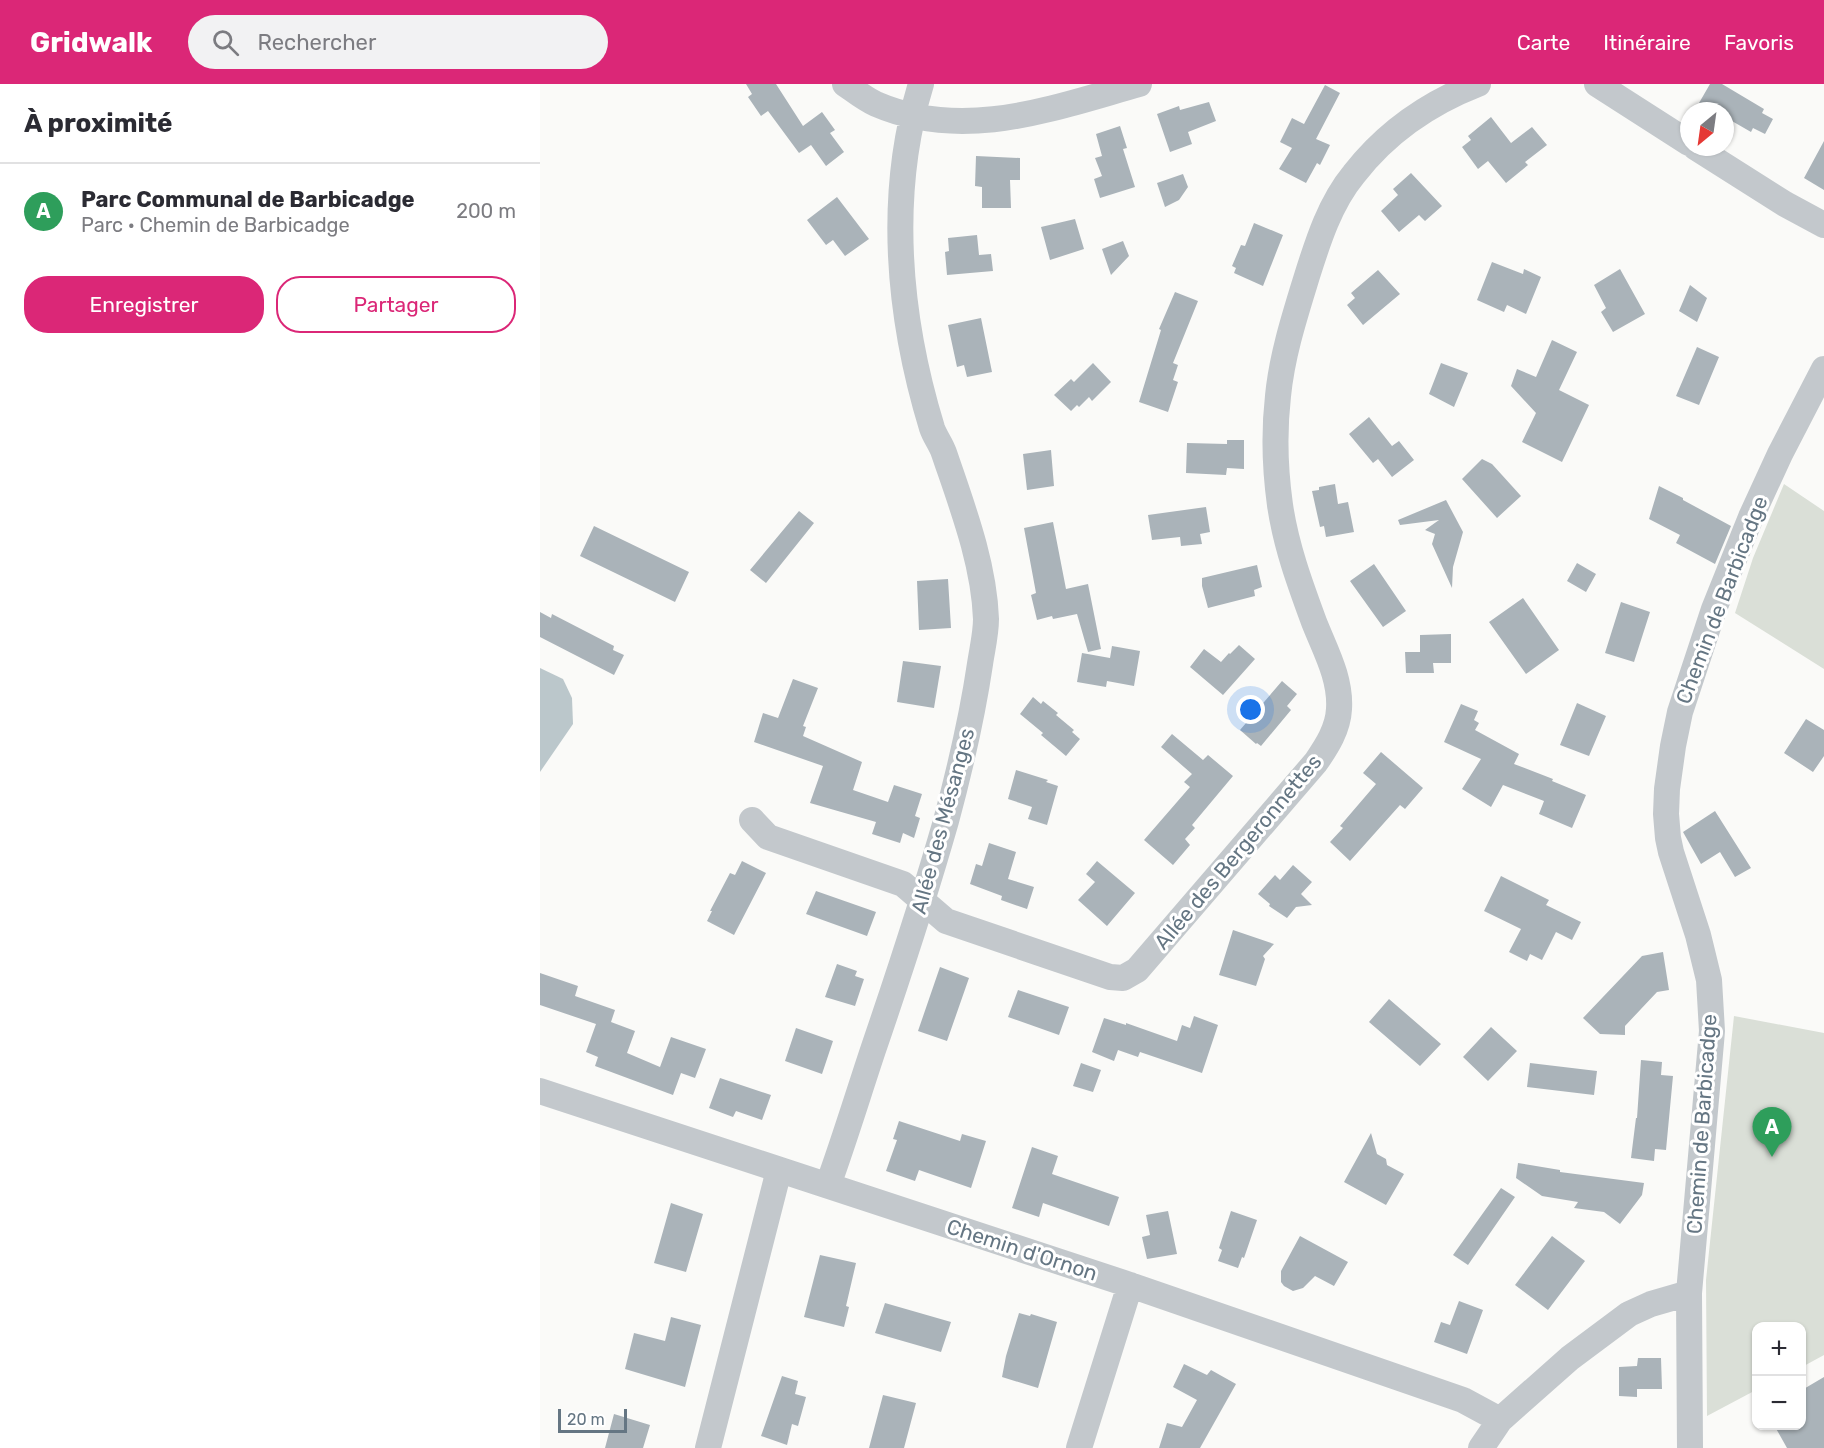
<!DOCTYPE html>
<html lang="fr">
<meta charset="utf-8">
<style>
body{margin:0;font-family:Rubik,sans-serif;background:#f2f2f3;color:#2b2b33}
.controls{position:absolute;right:18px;bottom:18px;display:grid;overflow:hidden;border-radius:12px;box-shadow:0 2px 4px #0004}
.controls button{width:54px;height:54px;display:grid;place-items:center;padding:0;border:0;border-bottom:2px solid #e1e1e2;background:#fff;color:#2b2b33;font:30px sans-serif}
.compass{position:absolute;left:1140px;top:18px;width:54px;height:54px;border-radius:50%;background:#fff;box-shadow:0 2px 4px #0004;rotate:209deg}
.scale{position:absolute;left:18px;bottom:15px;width:69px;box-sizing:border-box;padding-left:6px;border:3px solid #657683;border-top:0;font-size:16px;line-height:21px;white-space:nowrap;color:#657683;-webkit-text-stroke:4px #fff;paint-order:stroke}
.you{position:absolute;left:711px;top:626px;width:21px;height:21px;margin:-15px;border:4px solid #fff;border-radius:50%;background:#1a73e8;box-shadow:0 0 0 9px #1a73e833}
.badge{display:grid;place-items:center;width:39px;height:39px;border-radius:50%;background:#db2777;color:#fff;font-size:20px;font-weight:700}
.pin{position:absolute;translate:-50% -50px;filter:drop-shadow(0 2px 3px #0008)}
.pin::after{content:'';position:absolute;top:32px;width:21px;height:18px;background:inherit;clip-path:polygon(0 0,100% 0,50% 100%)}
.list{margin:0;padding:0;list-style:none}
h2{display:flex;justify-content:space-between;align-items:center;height:78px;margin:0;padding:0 24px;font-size:26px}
h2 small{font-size:20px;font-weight:400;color:#7c7c81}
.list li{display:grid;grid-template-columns:39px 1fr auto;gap:18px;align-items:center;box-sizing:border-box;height:96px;padding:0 24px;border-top:2px solid #e1e1e2}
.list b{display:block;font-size:22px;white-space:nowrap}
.list p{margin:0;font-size:20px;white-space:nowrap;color:#7c7c81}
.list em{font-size:20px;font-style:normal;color:#7c7c81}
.actions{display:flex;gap:12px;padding:18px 24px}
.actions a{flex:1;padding:14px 0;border:2px solid #db2777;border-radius:24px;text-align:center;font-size:21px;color:#db2777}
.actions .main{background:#db2777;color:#fff}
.icon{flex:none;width:33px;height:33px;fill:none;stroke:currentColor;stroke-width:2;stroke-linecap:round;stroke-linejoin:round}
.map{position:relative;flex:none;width:1284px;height:1364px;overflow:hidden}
header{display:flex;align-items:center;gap:36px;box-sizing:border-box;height:84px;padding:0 30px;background:#db2777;color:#fff}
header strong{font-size:28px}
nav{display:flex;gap:33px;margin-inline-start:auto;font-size:21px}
.search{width:420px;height:54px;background:#f2f2f3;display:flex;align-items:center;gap:15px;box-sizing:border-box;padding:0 21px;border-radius:33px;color:#7c7c81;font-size:22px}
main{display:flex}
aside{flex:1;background:#fff}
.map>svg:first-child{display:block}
</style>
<header>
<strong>Gridwalk</strong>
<div class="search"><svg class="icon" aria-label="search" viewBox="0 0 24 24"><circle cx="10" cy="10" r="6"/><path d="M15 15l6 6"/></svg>Rechercher</div>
<nav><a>Carte</a><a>Itinéraire</a><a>Favoris</a></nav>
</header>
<main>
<aside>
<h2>À proximité<small></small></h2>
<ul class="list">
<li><span class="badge" style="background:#2e9e5b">A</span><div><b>Parc Communal de Barbicadge</b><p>Parc · Chemin de Barbicadge</p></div><em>200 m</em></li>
</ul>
<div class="actions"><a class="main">Enregistrer</a><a>Partager</a></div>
</aside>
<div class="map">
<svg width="1284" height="1364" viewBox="0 0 1284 1364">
<rect width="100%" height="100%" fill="#fafaf8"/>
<path fill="#dadfd7" d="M 1244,400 L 1284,427 L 1284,585 L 1195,529 L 1213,474 Z
M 1194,932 L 1284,949 L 1284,1271 L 1262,1283 L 1262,1242 L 1216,1242 L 1216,1306 L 1167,1332 L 1166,1196 Z"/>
<path fill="#bbc7cb" d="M 0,584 L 23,595 L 32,614 L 33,640 L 0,688 Z"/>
<path fill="#aab3b9" d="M 206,0 L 236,0 L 263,42 L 282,28 L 295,46 L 290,49 L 304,68 L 286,82 L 271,61 L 259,69 L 228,27 L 221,32 L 208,13 L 212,10 Z
M 1170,0 L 1182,0 L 1224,25 L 1222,29 L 1233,35 L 1225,50 L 1213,44 L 1211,48 L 1185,33 L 1185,27 L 1174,27 L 1159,19 Z
M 785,1 L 800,9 L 776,55 L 790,61 L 780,81 L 777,79 L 766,99 L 739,85 L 752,64 L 740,58 L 752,34 L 764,40 Z
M 669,18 L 676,37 L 648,48 L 652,60 L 630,68 L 617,30 L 639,22 L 640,26 Z
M 951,33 L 971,59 L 992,43 L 1007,61 L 985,78 L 988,81 L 966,99 L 948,77 L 938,85 L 922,63 L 931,56 L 928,52 Z
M 580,42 L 587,64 L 583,65 L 595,103 L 560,114 L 554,95 L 562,92 L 555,74 L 562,72 L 556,50 Z
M 1284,57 L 1284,106 L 1264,94 Z
M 436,72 L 480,74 L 480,96 L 470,96 L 471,124 L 442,124 L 442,103 L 435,102 Z
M 871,89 L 902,122 L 885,137 L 879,131 L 859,148 L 841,127 L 858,111 L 853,105 Z
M 643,90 L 648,103 L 639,116 L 625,123 L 617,99 Z
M 297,113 L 329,155 L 305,172 L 293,156 L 286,161 L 267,136 Z
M 535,135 L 544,165 L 510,176 L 501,143 Z
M 714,139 L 743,151 L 723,202 L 694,189 L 696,184 L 692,182 L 701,161 L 705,162 Z
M 437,151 L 439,171 L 451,170 L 453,187 L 407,191 L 405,168 L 409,167 L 408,154 Z
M 583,157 L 589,172 L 571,191 L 562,165 Z
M 952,178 L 983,190 L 984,185 L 1001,193 L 986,230 L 967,221 L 964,228 L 937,216 Z
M 1080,185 L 1105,230 L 1073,248 L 1061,228 L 1066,224 L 1054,201 Z
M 838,186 L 860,210 L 823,241 L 807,221 L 815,214 L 811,209 Z
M 1150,201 L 1167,214 L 1157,238 L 1139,227 Z
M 635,208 L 658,217 L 633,279 L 638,281 L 633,296 L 638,298 L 628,328 L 599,318 L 621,246 L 619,245 Z
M 441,234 L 452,288 L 427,293 L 424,281 L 417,283 L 408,241 Z
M 1012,256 L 1037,268 L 1019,306 L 1049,321 L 1022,378 L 982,358 L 996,329 L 971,302 L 977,285 L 996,293 Z
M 1157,263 L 1179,273 L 1159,321 L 1136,312 Z
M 553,279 L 571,298 L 552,317 L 549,313 L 539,323 L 537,321 L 531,327 L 514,311 L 531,295 L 534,298 Z
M 901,279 L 928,289 L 914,323 L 889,310 Z
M 829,333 L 852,362 L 859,357 L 874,376 L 852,393 L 838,375 L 833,379 L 809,350 Z
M 687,356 L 704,356 L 704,385 L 687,384 L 686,391 L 646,389 L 647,359 L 687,360 Z
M 511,366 L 514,402 L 487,406 L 483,370 Z
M 942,375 L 952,380 L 981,412 L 957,434 L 922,395 Z
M 795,400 L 798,420 L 808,418 L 814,448 L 786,453 L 784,442 L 780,443 L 772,407 L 779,406 L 779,403 Z
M 1119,402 L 1143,414 L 1143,416 L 1191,442 L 1175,480 L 1136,459 L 1140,451 L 1109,435 Z
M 906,416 L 923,448 L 913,483 L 912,504 L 892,460 L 895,450 L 885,446 L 899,436 L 860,441 L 858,436 Z
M 666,423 L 670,448 L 660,450 L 662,460 L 641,462 L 640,453 L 612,456 L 608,431 Z
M 259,427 L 274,439 L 226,499 L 210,486 Z
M 513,438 L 526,505 L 548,500 L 561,565 L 548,568 L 537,530 L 513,535 L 512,532 L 497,536 L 491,511 L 496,509 L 484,444 Z
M 54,442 L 149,488 L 135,518 L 40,472 Z
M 1037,479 L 1056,490 L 1046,508 L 1027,497 Z
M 834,480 L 866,527 L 843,543 L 810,497 Z
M 717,481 L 722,503 L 714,506 L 715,512 L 668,524 L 662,502 L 662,494 Z
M 408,495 L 411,544 L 379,546 L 377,497 Z
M 983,514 L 1019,566 L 986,590 L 949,538 Z
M 1081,518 L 1110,528 L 1094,578 L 1065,569 Z
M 0,528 L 11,534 L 12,530 L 74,562 L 73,566 L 84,571 L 74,591 L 0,553 Z
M 911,550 L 911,579 L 893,579 L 894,589 L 866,589 L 865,568 L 880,568 L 880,551 Z
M 699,561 L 715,575 L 683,611 L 650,583 L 664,565 L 681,578 L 689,569 L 690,570 Z
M 572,562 L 600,567 L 594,602 L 567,597 L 566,603 L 537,598 L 542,569 L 570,574 Z
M 363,577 L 401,582 L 394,624 L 357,618 Z
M 253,595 L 278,604 L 263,642 L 266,643 L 263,652 L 322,678 L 313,706 L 348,718 L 354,701 L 382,710 L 375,732 L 380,734 L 374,754 L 363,749 L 360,759 L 332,750 L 336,738 L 270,719 L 283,682 L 214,658 L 223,629 L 238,634 Z
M 742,597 L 757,610 L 747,622 L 751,626 L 721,662 L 717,659 L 716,660 L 700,646 Z
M 493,613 L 501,620 L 503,617 L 518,629 L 516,631 L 534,646 L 532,648 L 540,655 L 526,672 L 501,651 L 503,649 L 480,630 Z
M 1037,619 L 1066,632 L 1049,672 L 1020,661 Z
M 921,620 L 938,627 L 934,636 L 939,639 L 935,646 L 979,670 L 974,680 L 1013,695 L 1012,697 L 1046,711 L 1032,744 L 999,730 L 1004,717 L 963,701 L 951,723 L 922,705 L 941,675 L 904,658 Z
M 1266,635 L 1284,646 L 1284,672 L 1273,688 L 1244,669 Z
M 632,650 L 663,676 L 668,671 L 693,692 L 652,741 L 655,744 L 645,755 L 650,761 L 633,781 L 604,756 L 650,703 L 644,698 L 652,690 L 621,663 Z
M 841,668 L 883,704 L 865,725 L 860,721 L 810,777 L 790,758 L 803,744 L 800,742 L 836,700 L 823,689 Z
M 476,686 L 508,696 L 506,698 L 518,702 L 507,741 L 488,735 L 492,723 L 468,715 Z
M 1175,727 L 1211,784 L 1195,793 L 1180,768 L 1161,780 L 1143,748 Z
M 449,759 L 476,768 L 468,795 L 494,803 L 487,825 L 461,816 L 462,812 L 430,800 L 436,780 L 442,782 Z
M 202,777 L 226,789 L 194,851 L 167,837 L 172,827 L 170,827 L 190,789 L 195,791 Z
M 557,777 L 595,809 L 567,842 L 538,816 L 555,798 L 546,790 Z
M 753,781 L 772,798 L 761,810 L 772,821 L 756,823 L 747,834 L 729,822 L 730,820 L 718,810 L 735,791 L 740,796 Z
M 961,792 L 1009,816 L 1006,821 L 1041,838 L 1032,856 L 1016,848 L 1002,876 L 990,870 L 987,877 L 969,868 L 981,845 L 944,827 Z
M 276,807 L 336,828 L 327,852 L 266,830 Z
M 693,846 L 734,860 L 723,872 L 725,875 L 716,902 L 679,891 Z
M 1123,868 L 1129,906 L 1117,908 L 1085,942 L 1085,951 L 1060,950 L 1043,934 L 1102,872 Z
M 297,880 L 317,887 L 315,892 L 324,895 L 315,922 L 285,913 Z
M 400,883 L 429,894 L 407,957 L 378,947 Z
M 0,889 L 38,902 L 35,912 L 75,926 L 71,938 L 95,947 L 87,969 L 120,983 L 131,953 L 166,965 L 155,994 L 141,989 L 133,1011 L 55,982 L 58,973 L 46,968 L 56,940 L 0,921 Z
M 478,906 L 529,923 L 519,951 L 468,933 Z
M 849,915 L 901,960 L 880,982 L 829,938 Z
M 654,932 L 678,941 L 662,989 L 600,968 L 598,973 L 578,966 L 574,977 L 552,968 L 564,934 L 586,941 L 586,939 L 637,957 L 642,941 L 650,944 Z
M 951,943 L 977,967 L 948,997 L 923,973 Z
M 256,944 L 293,957 L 282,990 L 245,977 Z
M 1101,976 L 1122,978 L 1121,991 L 1133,992 L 1126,1066 L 1115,1065 L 1114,1077 L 1091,1074 L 1096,1034 L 1097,1034 Z
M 541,979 L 561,986 L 553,1008 L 533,1002 Z
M 990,979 L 1057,987 L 1054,1011 L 987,1003 Z
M 180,994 L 231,1011 L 222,1036 L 196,1027 L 193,1033 L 169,1024 Z
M 359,1037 L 420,1057 L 422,1050 L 446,1057 L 431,1104 L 379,1086 L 375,1097 L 346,1087 L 357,1056 L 353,1055 Z
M 831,1049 L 837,1070 L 846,1075 L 847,1081 L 864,1090 L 846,1121 L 804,1098 Z
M 492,1063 L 518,1072 L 512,1090 L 579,1113 L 569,1142 L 503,1119 L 499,1133 L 472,1124 Z
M 978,1079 L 1020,1086 L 1020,1088 L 1104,1099 L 1102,1111 L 1080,1140 L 1064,1128 L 1034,1124 L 1038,1118 L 1002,1112 L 976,1094 Z
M 961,1104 L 975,1113 L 928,1181 L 913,1171 Z
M 131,1119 L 163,1130 L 146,1188 L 114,1179 Z
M 628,1127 L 637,1170 L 607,1175 L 602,1153 L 610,1151 L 606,1131 Z
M 691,1127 L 717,1136 L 704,1174 L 702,1173 L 698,1184 L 678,1177 L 682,1166 L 679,1164 Z
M 760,1152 L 808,1178 L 794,1202 L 775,1192 L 763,1204 L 753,1207 L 744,1202 L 741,1198 L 741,1187 Z
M 1012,1152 L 1045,1177 L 1008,1226 L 975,1201 Z
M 280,1171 L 316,1179 L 306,1222 L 309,1223 L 304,1243 L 264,1233 Z
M 919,1217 L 943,1226 L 927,1270 L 894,1258 L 901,1238 L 910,1241 Z
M 345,1219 L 411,1238 L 401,1268 L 335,1249 Z
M 479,1229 L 490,1232 L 491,1230 L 517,1238 L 498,1304 L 462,1293 L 466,1272 Z
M 131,1233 L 161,1241 L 145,1303 L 85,1285 L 94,1249 L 125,1257 Z
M 1098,1274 L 1121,1274 L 1122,1305 L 1097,1305 L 1097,1313 L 1079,1312 L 1079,1283 L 1097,1282 Z
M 644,1280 L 667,1291 L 671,1286 L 696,1300 L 660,1364 L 619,1364 L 627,1339 L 642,1343 L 657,1316 L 633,1303 Z
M 242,1292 L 258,1297 L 255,1310 L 266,1313 L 258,1342 L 252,1340 L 247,1361 L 221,1352 Z
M 1284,1293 L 1284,1364 L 1247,1364 L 1234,1341 L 1262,1341 L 1262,1306 Z
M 343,1311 L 376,1319 L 364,1364 L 329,1364 Z
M 74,1330 L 110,1341 L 103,1364 L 65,1364 Z"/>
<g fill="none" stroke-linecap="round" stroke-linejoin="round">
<path stroke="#c3c8cc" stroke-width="26" d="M 305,0 C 315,7 325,15 336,20 C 424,58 513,24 599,0
M 1057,0 L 1149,59
M 1155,63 L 1245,120 L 1284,141
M 212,736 L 228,753 L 363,800 L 406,837 L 570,893 L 583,894 L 597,886 L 776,678 C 787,662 798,645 799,625 C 801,594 785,566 774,538 C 760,500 746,462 740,421 C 735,385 734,347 738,312 C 742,271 755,231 767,192 C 778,157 790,119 814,90 C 846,49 889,19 938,0
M 0,1007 L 590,1201 L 923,1316 L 960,1336
M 288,1101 C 304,1057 318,1011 333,966 C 359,890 384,814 406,737 C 420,685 432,634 440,580 C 442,566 446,550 446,535 C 444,479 422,422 404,369 C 401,360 395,353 392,344 C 358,233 347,111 381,0
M 168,1364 L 239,1086
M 539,1364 L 590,1201
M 941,1364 L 960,1336 L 1030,1274 L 1089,1230 L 1111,1220 L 1149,1209
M 1150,1364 L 1149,1209 L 1172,947 L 1169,896 L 1158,851 L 1131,768 L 1128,754 L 1126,730 L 1127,705 L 1133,662 L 1140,628 L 1174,525 L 1211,433 L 1240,370 L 1284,285"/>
</g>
<g text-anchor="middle" stroke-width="6" stroke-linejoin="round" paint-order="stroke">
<g font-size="21" fill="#657683" stroke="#fff">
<text transform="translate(1182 516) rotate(-69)" y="7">Chemin de Barbicadge</text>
<text transform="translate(403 737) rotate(-75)" y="7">Allée des Mésanges</text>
<text transform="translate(698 768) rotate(-50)" y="7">Allée des Bergeronnettes</text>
<text transform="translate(1162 1040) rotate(-86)" y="7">Chemin de Barbicadge</text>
<text transform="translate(482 1166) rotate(18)" y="7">Chemin d'Ornon</text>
</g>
</g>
</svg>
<div class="controls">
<button>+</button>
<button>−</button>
</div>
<svg class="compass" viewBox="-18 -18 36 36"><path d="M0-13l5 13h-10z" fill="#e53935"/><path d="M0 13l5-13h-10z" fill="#7c7c81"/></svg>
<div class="scale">20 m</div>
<div class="you"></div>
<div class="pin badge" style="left:1232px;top:1073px;background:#2e9e5b">A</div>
</div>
</main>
